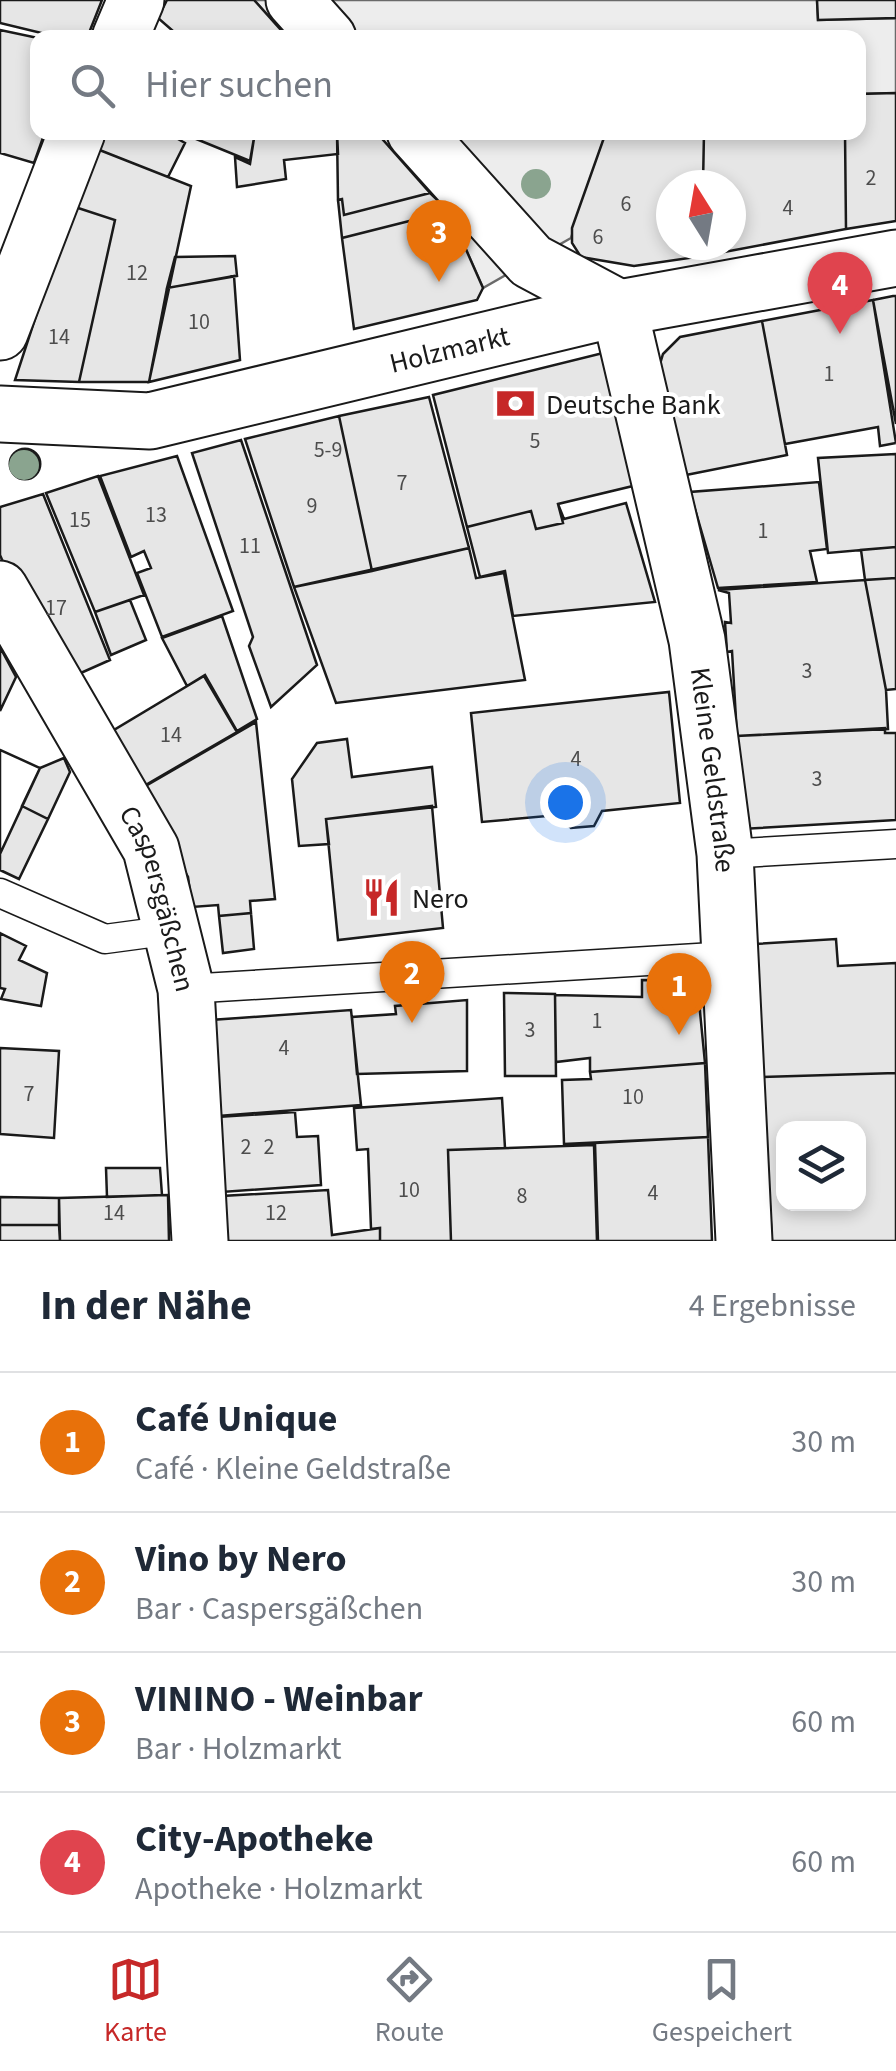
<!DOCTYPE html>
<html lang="de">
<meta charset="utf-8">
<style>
body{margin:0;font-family:"Source Sans 3",sans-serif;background:#f6f6f7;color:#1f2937}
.controls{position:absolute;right:30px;bottom:30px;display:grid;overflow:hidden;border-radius:20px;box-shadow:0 5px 15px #0003}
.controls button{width:90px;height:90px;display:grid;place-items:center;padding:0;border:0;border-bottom:2px solid #e0e1e3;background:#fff;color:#1f2937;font:50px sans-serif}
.compass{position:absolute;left:656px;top:170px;width:90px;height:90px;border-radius:50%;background:#fff;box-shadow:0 5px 15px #0003;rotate:349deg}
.you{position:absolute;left:565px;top:802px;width:35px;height:35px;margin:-25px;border:8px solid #fff;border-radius:50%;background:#1a73e8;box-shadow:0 0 0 15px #1a73e833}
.badge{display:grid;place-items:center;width:65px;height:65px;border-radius:50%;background:#c62828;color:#fff;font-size:32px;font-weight:700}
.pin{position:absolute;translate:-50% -82px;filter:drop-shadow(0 2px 5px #0008)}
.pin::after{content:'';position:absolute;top:52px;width:35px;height:30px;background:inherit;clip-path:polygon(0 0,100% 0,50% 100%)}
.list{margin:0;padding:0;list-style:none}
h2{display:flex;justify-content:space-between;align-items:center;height:130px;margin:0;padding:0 40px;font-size:42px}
h2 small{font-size:32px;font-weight:400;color:#747a83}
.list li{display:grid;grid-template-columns:65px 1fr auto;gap:30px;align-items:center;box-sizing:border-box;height:140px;padding:0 40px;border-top:2px solid #e0e1e3}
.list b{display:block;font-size:38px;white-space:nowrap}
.list p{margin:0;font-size:32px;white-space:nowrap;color:#747a83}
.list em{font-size:32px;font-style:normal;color:#747a83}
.icon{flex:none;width:55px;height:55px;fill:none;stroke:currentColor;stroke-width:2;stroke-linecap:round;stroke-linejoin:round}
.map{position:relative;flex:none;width:896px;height:1241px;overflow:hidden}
.search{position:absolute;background:#fff;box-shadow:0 5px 15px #0003;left:30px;right:30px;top:30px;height:110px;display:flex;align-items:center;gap:25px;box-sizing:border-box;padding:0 35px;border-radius:20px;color:#747a83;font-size:38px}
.sheet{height:690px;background:#fff}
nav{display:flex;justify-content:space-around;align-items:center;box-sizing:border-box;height:140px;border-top:2px solid #e0e1e3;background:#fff;font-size:28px;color:#747a83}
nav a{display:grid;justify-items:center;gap:5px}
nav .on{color:#c62828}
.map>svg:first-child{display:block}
</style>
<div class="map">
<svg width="896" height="1241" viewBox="0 0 896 1241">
<rect width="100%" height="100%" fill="#fff"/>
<path fill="#ededed" stroke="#6a6a6a" stroke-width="2.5" d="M 254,0 L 817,0 L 818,20 L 896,18 L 896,93 L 859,94 L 858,38 L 288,37 Z
M 376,133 L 606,133 L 571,238 L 483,288 L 449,211 Z"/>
<path fill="#e6e6e6" stroke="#1a1a1a" stroke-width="2.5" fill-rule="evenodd" d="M 0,0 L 102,0 L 87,38 L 62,38 L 0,23 Z
M 167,0 L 254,0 L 288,38 L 181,38 L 158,18 Z
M 817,0 L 896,0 L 896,18 L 818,20 Z
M 0,30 L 38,38 L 38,132 L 45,132 L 34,163 L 0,153 Z
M 896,93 L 896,221 L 846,229 L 845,132 L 858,132 L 858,94 Z
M 106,132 L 181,132 L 178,139 L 185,143 L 168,177 L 97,149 Z
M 185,132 L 255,132 L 250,161 L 184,134 Z
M 255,132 L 337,132 L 338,154 L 284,160 L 286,179 L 237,187 L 235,157 L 250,164 Z
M 337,132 L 376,132 L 430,193 L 344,215 L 342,199 L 338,200 Z
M 606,132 L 704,132 L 703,185 L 671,185 L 671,245 L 703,245 L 703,256 L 634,266 L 581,257 L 572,243 L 572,228 Z
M 704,132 L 845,132 L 846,229 L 703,256 L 703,245 L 731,245 L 731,185 L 703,185 Z
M 97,149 L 191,186 L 149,382 L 79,382 L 115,220 L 72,206 Z
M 430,193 L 449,211 L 342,238 L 338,200 L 342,199 L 344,215 Z
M 72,206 L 115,220 L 79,382 L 15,380 Z
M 449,211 L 483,288 L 477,300 L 354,329 L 342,238 Z
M 235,256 L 237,276 L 167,288 L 175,257 Z
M 234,276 L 240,360 L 149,382 L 167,288 Z
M 893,296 L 896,296 L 896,424 L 873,300 Z
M 873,300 L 896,443 L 880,446 L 878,427 L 785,444 L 762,321 Z
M 762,321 L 787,455 L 686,475 L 660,364 L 663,354 L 680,337 Z
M 603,353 L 637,485 L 558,504 L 563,523 L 536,529 L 531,511 L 467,527 L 433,395 Z
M 429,397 L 469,548 L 372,571 L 339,416 Z
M 339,416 L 372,571 L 294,587 L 245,439 Z
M 241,440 L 317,665 L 271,707 L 249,646 L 253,637 L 192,453 Z
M 896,454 L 896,547 L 828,553 L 818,458 Z
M 177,456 L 233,611 L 162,637 L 137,573 L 151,568 L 144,551 L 131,557 L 100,476 Z
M 98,476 L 144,595 L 95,612 L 46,493 Z
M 819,482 L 827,549 L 810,551 L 817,582 L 718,588 L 690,492 Z
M 43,494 L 110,660 L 56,684 L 0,555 L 0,507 Z
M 626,503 L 655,602 L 513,616 L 505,571 L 480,577 L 467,527 L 531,511 L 536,529 L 563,523 L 558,504 L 564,519 Z
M 896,547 L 896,578 L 865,580 L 861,550 Z
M 469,548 L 476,578 L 504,573 L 525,680 L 336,703 L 294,587 Z
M 896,578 L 896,689 L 886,690 L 865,580 Z
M 865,580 L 886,690 L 888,729 L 737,736 L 732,651 L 727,652 L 725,622 L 731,623 L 729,593 L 718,590 Z
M 130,600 L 146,640 L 111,655 L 95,612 Z
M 222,616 L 257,719 L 237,731 L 205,675 L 187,686 L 162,638 Z
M 0,647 L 16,677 L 0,711 Z
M 204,676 L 237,732 L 137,790 L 104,736 Z
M 669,692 L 680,803 L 602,811 L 594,826 L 571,828 L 558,815 L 482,822 L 471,713 Z
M 256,722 L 275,899 L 250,901 L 251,913 L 219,916 L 218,905 L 192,907 L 188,877 L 137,791 Z
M 885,728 L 885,733 L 896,733 L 896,820 L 741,829 L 737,736 Z
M 347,739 L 352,777 L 432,767 L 436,807 L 326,819 L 329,844 L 299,846 L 292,779 L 317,743 Z
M 0,750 L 40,768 L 0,854 Z
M 0,750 L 40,768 L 22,806 L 48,819 L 19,879 L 0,870 Z
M 64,758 L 70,772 L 48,819 L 22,806 L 40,768 Z
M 432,806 L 443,928 L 338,940 L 326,819 Z
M 251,913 L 254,949 L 223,953 L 219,916 Z
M 0,933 L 26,946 L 19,960 L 47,973 L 41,1006 L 1,999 L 5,989 L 0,988 Z
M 836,939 L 838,966 L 896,963 L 896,1073 L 762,1077 L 754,944 Z
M 642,980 L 697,981 L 705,1063 L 590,1072 L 590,1058 L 556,1062 L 555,995 L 642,997 Z
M 504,993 L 555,994 L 556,1076 L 505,1076 Z
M 467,1000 L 467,1071 L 357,1074 L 352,1017 L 396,1014 L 395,1006 Z
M 351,1010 L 361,1105 L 218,1116 L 211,1020 Z
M 0,1048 L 59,1051 L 54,1138 L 0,1134 Z
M 705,1063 L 708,1137 L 564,1144 L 562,1080 L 591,1079 L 590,1072 Z
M 896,1073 L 896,1241 L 772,1241 L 762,1077 ZM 784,1128 L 858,1128 L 858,1204 L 784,1204 Z
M 502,1098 L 505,1148 L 448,1150 L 451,1241 L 380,1241 L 380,1228 L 371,1229 L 368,1149 L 357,1150 L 354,1108 Z
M 295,1112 L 297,1137 L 318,1136 L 321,1185 L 222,1192 L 217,1117 Z
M 708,1137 L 712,1241 L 598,1241 L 595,1143 Z
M 594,1145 L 597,1241 L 451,1241 L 448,1150 Z
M 106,1168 L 160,1168 L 162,1195 L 107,1197 Z
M 328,1190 L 332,1235 L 380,1228 L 380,1241 L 225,1241 L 222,1196 Z
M 168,1195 L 169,1241 L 60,1241 L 59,1198 Z
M 0,1197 L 59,1198 L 59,1225 L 0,1225 Z
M 0,1225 L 59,1225 L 60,1241 L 0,1241 Z"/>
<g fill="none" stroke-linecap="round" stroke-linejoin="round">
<defs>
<path id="lane" d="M 725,854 L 896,844
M 0,893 L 105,939 L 172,930
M 186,989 L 730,956"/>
<g id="street">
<path d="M 294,0 L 328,38"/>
<path d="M 120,38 L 136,0"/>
<path d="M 415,132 L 531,261 L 619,308"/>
<path id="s1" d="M 619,308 L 697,640 L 725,854 L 744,1241"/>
<path d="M 0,332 L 77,132"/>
<path id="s2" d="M 0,414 L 150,421 L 619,308 L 896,258"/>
<path id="s3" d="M 0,589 L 151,849 L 186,989 L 200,1241"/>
</g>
</defs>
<use href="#lane" stroke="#1a1a1a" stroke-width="31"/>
<use href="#street" stroke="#1a1a1a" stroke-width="59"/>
<use href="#lane" stroke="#fff" stroke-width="28"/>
<use href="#street" stroke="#fff" stroke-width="55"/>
<path stroke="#1a1a1a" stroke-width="5" d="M11 464a14 14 0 1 1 28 0a14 14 0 1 1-28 0Z"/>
</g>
<g fill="#8aa48f">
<circle cx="536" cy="184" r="15"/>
<circle cx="24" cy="465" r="15"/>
</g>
<defs>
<symbol id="bank-bare" viewBox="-9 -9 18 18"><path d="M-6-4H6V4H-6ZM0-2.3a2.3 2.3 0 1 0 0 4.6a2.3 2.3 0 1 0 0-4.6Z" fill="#c62828" stroke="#fff" stroke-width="2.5" paint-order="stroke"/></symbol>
<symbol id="restaurant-bare" viewBox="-9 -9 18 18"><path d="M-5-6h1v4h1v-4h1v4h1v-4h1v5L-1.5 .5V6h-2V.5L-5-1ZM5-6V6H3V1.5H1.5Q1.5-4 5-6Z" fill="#c62828" stroke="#fff" stroke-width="2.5" paint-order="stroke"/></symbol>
</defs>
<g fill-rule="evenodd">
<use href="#bank-bare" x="488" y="376" width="55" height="55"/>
<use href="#restaurant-bare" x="354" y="870" width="55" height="55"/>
</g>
<g text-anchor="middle" stroke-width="8" stroke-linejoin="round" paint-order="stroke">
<g font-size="22" fill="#4d4d4d">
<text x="871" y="185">2</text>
<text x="626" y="211">6</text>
<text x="788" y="215">4</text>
<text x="598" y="244">6</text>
<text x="137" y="280">12</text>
<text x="199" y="329">10</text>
<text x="59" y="344">14</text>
<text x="829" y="381">1</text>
<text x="535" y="448">5</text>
<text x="328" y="457">5-9</text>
<text x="402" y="490">7</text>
<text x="312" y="513">9</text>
<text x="156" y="522">13</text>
<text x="80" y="527">15</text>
<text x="763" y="538">1</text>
<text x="250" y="553">11</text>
<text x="56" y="615">17</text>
<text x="807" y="678">3</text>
<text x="171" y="742">14</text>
<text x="576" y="766">4</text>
<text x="817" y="786">3</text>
<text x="597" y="1028">1</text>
<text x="530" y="1037">3</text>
<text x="284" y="1055">4</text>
<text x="29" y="1101">7</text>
<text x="633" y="1104">10</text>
<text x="246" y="1154">2</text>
<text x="269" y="1154">2</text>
<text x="409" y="1197">10</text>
<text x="653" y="1200">4</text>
<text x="522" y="1203">8</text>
<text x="114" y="1220">14</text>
<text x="276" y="1220">12</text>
</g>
<g font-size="28" fill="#1a1a1a" stroke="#fff">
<text dy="10" stroke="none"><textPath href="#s2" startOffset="458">Holzmarkt</textPath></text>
<text dy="10" stroke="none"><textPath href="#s1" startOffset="472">Kleine Geldstraße</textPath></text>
<text dy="10" stroke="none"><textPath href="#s3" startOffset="350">Caspersgäßchen</textPath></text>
</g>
<g font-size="28" fill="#1a1a1a" stroke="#fff" text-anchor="start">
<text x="546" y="414">Deutsche Bank</text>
<text x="412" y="908">Nero</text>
</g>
</g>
</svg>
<div class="controls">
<button><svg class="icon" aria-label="layers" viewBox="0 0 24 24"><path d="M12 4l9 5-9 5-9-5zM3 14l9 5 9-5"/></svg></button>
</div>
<svg class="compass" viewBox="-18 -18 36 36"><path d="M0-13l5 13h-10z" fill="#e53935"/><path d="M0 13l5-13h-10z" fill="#747a83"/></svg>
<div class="you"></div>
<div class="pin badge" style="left:679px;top:1035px;background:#e8710a">1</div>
<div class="pin badge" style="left:412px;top:1023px;background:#e8710a">2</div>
<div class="pin badge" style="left:439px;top:282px;background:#e8710a">3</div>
<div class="pin badge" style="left:840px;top:334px;background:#e0444e">4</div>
<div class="search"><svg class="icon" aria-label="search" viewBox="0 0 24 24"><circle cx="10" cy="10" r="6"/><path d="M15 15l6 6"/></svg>Hier suchen</div>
</div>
<section class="sheet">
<h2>In der Nähe<small>4 Ergebnisse</small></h2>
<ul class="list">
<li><span class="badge" style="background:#e8710a">1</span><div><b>Café Unique</b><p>Café · Kleine Geldstraße</p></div><em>30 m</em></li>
<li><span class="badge" style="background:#e8710a">2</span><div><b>Vino by Nero</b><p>Bar · Caspersgäßchen</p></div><em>30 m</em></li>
<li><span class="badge" style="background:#e8710a">3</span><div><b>VININO - Weinbar</b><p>Bar · Holzmarkt</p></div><em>60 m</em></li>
<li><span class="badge" style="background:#e0444e">4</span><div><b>City-Apotheke</b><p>Apotheke · Holzmarkt</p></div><em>60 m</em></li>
</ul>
</section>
<nav>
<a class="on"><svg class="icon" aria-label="map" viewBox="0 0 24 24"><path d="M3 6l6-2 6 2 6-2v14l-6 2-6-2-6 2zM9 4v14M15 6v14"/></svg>Karte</a>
<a><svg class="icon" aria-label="directions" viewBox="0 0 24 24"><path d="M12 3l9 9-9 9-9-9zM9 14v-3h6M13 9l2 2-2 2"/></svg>Route</a>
<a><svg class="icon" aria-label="saved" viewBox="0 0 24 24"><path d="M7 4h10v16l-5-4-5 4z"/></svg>Gespeichert</a>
</nav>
